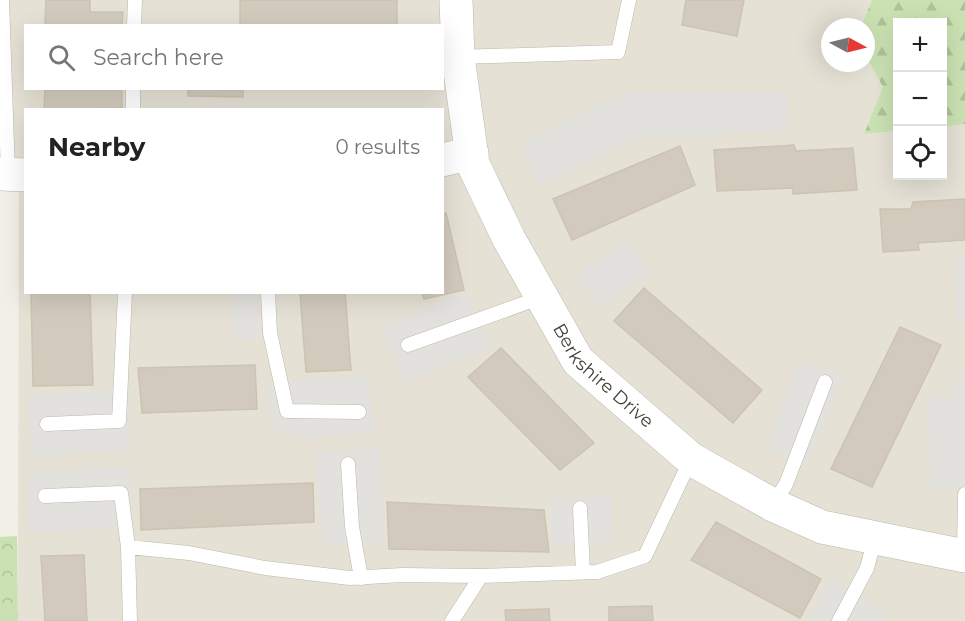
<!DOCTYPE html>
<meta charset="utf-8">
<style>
body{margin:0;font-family:Montserrat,sans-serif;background:#f6f6f6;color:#222}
.controls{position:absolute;right:18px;top:18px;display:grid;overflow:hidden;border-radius:0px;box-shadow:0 6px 24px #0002}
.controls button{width:54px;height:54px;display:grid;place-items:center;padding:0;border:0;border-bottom:2px solid #e0e0e0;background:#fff;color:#222;font:30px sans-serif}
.compass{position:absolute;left:821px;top:18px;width:54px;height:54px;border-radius:50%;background:#fff;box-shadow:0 6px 24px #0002;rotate:97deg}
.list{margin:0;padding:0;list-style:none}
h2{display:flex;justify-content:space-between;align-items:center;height:78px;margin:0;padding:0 24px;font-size:26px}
h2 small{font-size:20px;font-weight:400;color:#767676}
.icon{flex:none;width:33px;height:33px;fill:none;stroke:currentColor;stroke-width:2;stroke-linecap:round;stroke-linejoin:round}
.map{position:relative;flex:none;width:965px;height:621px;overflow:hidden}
.search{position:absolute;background:#fff;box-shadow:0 6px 24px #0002;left:24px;top:24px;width:420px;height:66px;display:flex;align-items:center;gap:15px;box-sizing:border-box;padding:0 21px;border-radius:0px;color:#767676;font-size:22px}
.panel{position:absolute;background:#fff;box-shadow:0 6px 24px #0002;left:24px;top:108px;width:420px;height:186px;border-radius:0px}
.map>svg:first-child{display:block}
</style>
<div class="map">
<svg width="965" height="621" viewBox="0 0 965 621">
<defs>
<pattern id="forest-firs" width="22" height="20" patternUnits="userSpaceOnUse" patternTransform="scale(1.5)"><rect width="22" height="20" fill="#cae2b2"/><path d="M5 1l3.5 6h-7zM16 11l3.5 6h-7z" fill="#afc39a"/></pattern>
<pattern id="park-crowns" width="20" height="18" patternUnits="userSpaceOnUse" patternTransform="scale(1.5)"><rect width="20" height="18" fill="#cae2b2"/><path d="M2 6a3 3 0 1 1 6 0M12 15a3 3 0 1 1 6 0" fill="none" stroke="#afc39a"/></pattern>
</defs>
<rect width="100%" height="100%" fill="#f1efe6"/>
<path fill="#e5e1d5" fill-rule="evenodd" d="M 0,0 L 872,0 L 861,27 L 830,27 L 830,63 L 866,63 L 866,57 L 883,87 L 865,134 L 897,131 L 898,176 L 942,176 L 943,127 L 965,124 L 965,621 L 18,621 L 19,161 L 0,161 ZM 26,26 L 442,26 L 442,88 L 26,88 ZM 26,110 L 442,110 L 442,292 L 26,292 Z"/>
<path fill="url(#forest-firs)" d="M 872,0 L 965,0 L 965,124 L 943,127 L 942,22 L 898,22 L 897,131 L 864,134 L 883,87 L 866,57 L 866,27 L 861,27 Z"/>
<path fill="url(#park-crowns)" d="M 17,536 L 18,621 L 0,621 L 0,537 Z"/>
<path fill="#e3e1de" d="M 788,91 L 786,130 L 637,139 L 539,184 L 521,144 L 628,92 Z
M 626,240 L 651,272 L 603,307 L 573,277 Z
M 954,258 L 965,258 L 965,320 L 956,321 Z
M 468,291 L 490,346 L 405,382 L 382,327 Z
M 231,293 L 257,293 L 261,339 L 235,341 Z
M 800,361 L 844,376 L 807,464 L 766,450 Z
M 367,376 L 375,432 L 302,439 L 272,428 L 268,382 Z
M 957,377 L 965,379 L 965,488 L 930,488 L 928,398 L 952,398 Z
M 128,389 L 130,450 L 33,456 L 27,395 Z
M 380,448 L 384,542 L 324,545 L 314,452 Z
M 129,467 L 132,526 L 29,533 L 28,472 Z
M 611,496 L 613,542 L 551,545 L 549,499 Z
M 829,580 L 887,612 L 881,621 L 806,621 Z"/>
<path fill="#d2cbbd" stroke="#ccc3b0" stroke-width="1.5" d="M 46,0 L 90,0 L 90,12 L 123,12 L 122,26 L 45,26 Z
M 240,0 L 397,0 L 397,26 L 240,26 Z
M 686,0 L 744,0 L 737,36 L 682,25 Z
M 45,88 L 122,88 L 122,108 L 44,110 Z
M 188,88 L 243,88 L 243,97 L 188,96 Z
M 794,145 L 796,151 L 853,148 L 857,190 L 793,194 L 793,188 L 717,191 L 714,150 Z
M 680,146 L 695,185 L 572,240 L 553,199 Z
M 965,199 L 965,240 L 918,243 L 919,250 L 883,252 L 880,209 L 911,209 L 913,202 Z
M 446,213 L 464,290 L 424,299 L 422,292 L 442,292 L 442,214 Z
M 644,288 L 762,390 L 733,423 L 614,321 Z
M 31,292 L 90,292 L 93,385 L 33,386 Z
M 300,292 L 345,292 L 351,370 L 306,372 Z
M 900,327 L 941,345 L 872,487 L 831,469 Z
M 501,348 L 594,443 L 560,470 L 468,377 Z
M 255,365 L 257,409 L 142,413 L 138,368 Z
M 313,483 L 314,522 L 141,530 L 140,489 Z
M 387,502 L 544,510 L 549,552 L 389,549 Z
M 716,522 L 821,579 L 800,618 L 691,560 Z
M 84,555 L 87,621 L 45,621 L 41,556 Z
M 652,606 L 653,621 L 609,621 L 609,607 Z
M 549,609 L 550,621 L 506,621 L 505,610 Z"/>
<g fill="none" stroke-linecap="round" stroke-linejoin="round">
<defs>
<path id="service" d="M 2,0 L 8,174
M 134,26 L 135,0
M 458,57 L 618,52 L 629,0
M 133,110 L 133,88
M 268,292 L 270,333 L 287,411 L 359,412
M 408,345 L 542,297
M 47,424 L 119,421 L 125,292
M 348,464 L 352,527 L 361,578
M 45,496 L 121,493 L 128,547 L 130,621
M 773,505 L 786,484 L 825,382
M 580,508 L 583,572
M 128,547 L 189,553 L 265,568 L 350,578 L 402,575 L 481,576 L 597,572 L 645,556 L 691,459
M 964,556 L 965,494
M 452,621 L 481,576
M 839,621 L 867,568 L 875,538"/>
<g id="tertiary">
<path id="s1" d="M 456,0 L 458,57 L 473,164 L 509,239 L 578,361 L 691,459 L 773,505 L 822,527 L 965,556"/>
<path d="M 442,160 L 472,153"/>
<path d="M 0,174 L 26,175"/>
</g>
</defs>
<use href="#service" stroke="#bcb7aa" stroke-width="15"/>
<use href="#tertiary" stroke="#bcb7aa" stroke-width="34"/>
<use href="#service" stroke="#fff" stroke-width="14"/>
<use href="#tertiary" stroke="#fff" stroke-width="33"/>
</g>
<g text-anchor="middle" stroke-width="6" stroke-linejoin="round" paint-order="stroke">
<g font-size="18" fill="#443f36" stroke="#fff">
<text dy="6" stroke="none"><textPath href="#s1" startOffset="416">Berkshire Drive</textPath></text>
</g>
</g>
</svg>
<div class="controls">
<button>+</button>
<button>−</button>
<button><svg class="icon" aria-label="locate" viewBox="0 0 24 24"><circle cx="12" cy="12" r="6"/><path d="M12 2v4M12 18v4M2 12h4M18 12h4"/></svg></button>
</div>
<svg class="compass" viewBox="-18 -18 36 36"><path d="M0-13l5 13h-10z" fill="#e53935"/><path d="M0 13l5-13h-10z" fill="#767676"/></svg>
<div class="search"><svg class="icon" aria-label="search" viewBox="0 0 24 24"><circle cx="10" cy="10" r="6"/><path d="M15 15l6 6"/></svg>Search here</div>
<section class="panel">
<h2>Nearby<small>0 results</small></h2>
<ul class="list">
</ul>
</section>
</div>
